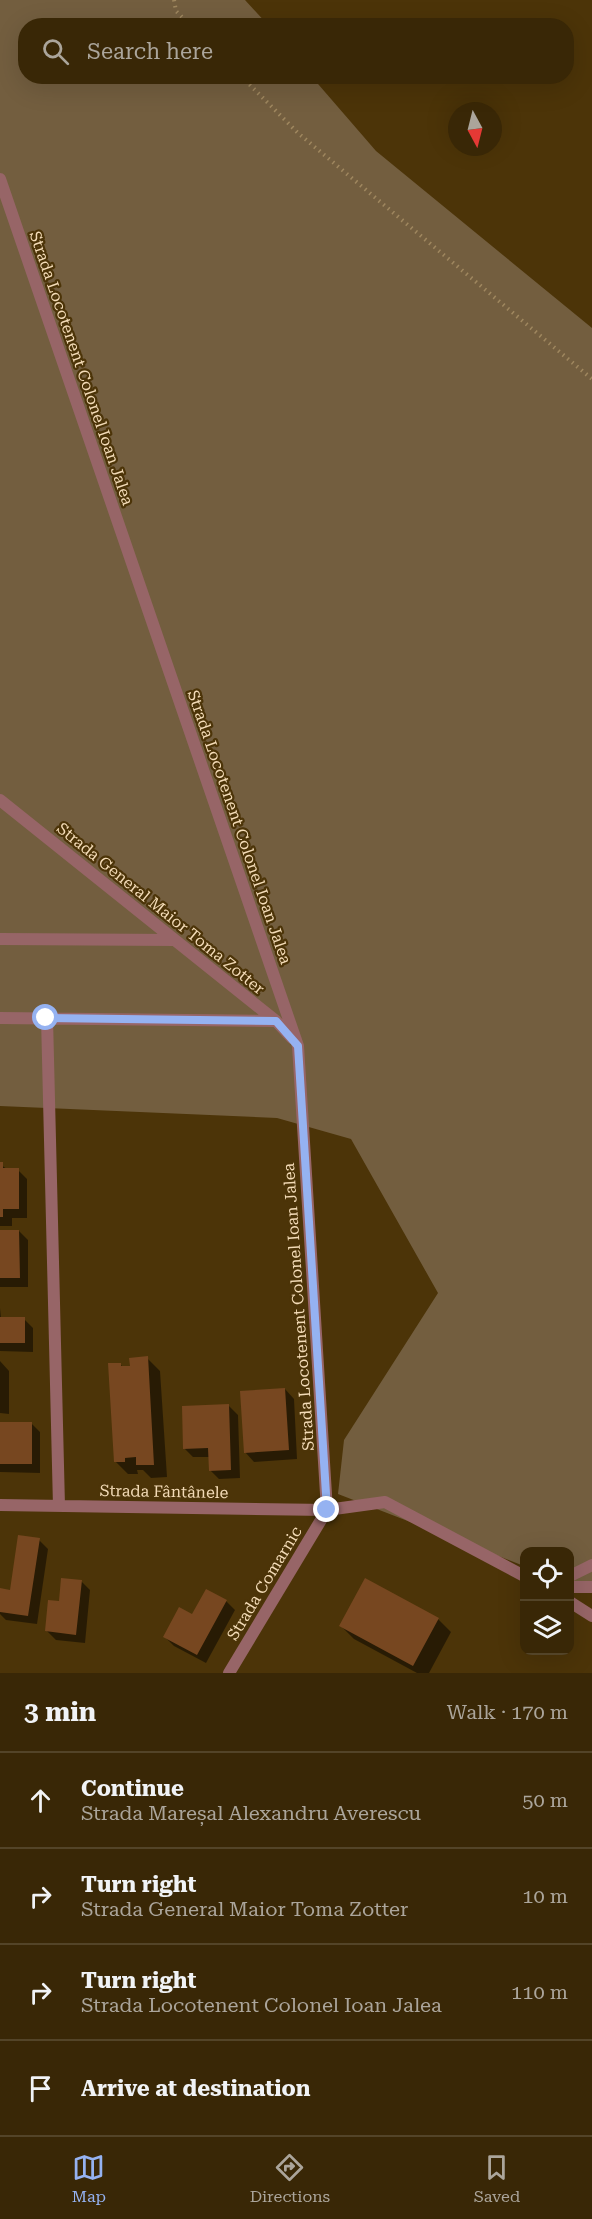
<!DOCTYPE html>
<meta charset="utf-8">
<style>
body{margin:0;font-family:"Roboto Serif",serif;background:#402f10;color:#f1f3f6}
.controls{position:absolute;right:18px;bottom:18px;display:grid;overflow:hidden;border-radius:12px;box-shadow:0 6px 24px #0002}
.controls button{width:54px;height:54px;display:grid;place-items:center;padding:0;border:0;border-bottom:2px solid #534428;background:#392706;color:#f1f3f6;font:30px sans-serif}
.compass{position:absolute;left:448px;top:102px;width:54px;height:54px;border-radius:50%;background:#392706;box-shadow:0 6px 24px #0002;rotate:173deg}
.stop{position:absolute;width:18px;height:18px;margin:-14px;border:4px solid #95b2f1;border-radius:50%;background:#fff}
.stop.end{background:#95b2f1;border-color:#fff;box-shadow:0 2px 6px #0008}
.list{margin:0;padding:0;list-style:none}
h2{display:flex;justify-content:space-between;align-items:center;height:78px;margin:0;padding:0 24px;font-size:26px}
h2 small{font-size:20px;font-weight:400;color:#aba59b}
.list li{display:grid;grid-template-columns:39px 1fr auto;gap:18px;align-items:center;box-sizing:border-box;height:96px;padding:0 24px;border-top:2px solid #534428}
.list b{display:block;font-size:22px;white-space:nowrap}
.list p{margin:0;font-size:20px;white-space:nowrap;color:#aba59b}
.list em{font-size:20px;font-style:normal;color:#aba59b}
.icon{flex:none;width:33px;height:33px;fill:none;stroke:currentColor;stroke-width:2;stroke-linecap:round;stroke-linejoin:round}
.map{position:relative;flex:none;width:592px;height:1673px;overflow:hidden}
.search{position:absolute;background:#392706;box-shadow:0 6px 24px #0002;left:18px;right:18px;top:18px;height:66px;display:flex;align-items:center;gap:15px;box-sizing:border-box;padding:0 21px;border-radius:24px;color:#aba59b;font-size:22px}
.sheet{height:462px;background:#392706}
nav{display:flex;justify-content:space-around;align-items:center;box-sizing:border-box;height:84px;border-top:2px solid #534428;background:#392706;font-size:16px;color:#aba59b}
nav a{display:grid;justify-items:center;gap:3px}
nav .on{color:#95b2f1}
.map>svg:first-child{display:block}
</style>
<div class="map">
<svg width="592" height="1673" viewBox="0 0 592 1673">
<rect width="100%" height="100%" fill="#4c3408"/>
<path fill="#735e3f" d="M 0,0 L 245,0 L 268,25 L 26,26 L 26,76 L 312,77 L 376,151 L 592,328 L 592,1588 L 570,1581 L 570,1552 L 524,1552 L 524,1566 L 338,1494 L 344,1440 L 438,1293 L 351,1139 L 277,1118 L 0,1106 Z"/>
<path fill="#0007" d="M 0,1164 L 8,1170 L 18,1170 L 27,1179 L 27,1218 L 12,1218 L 12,1226 L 0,1226 Z
M 0,1231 L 19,1231 L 28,1240 L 28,1287 L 0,1287 Z
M 0,1308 L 1,1318 L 24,1319 L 33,1328 L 33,1352 L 0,1351 Z
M 147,1358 L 160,1371 L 167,1477 L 151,1478 L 143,1470 L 137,1470 L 138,1474 L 128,1474 L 115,1461 L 120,1364 L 124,1368 L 132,1367 Z
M 0,1361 L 9,1371 L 9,1414 L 0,1413 Z
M 285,1389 L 294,1399 L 297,1459 L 254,1462 L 245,1452 Z
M 229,1406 L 238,1415 L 240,1478 L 219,1479 L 210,1470 L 210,1457 L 193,1457 L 184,1448 Z
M 0,1423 L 31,1423 L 40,1432 L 40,1473 L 0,1472 Z
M 39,1540 L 48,1549 L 37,1624 L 6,1620 L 0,1614 L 0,1590 L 11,1592 Z
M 81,1581 L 90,1590 L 85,1643 L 56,1640 L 47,1631 L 60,1603 Z
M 226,1601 L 235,1610 L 206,1663 L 174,1646 L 165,1637 L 193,1616 Z
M 438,1619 L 451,1632 L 429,1673 L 417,1673 L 354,1639 L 341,1626 Z"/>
<path fill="#774720" d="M 0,1162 L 3,1162 L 3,1168 L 19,1168 L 19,1209 L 3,1209 L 3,1217 L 0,1217 Z
M 0,1230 L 19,1230 L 20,1278 L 0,1278 Z
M 0,1317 L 25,1317 L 25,1343 L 0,1343 Z
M 148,1356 L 154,1465 L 136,1465 L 136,1457 L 125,1458 L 125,1462 L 114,1462 L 108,1363 L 121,1363 L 121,1366 L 130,1366 L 129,1358 Z
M 285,1388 L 289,1450 L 244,1453 L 240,1391 Z
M 229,1404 L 231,1470 L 209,1471 L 208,1448 L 183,1449 L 182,1406 Z
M 0,1422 L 32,1422 L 32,1464 L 0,1464 Z
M 18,1535 L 40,1538 L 28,1616 L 0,1612 L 0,1588 L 10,1590 Z
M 61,1578 L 82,1580 L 76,1635 L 45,1631 L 48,1600 L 59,1601 Z
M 365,1578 L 439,1618 L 413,1666 L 339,1626 Z
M 206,1589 L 227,1600 L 197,1655 L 163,1637 L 179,1607 L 192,1614 Z"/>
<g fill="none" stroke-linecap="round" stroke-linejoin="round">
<path stroke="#9f875f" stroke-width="4" stroke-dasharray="1.5 4.5" stroke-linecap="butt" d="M 174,0 L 176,11 L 191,26
M 241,76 L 298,133 L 592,379"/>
<path stroke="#976567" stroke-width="12" d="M 0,179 L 298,1046 L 327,1510
M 0,800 L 276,1021 L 292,1038
M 0,939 L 175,940
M 0,1018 L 276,1021
M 47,1018 L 59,1506
M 0,1505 L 327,1510 L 385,1502 L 524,1576
M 570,1576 L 592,1565
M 570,1587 L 592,1587
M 570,1602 L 592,1616
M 229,1673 L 327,1510"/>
</g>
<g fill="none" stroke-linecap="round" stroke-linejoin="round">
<path stroke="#95b2f1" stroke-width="8" d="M 46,1018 L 276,1021 L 298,1046 L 327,1510"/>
</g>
<g text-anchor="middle" stroke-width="4.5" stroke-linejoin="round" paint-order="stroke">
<g font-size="16" fill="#f3dbb7" stroke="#4c3408">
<text transform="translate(82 368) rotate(71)" y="6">Strada Locotenent Colonel Ioan Jalea</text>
<text transform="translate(240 827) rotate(71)" y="6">Strada Locotenent Colonel Ioan Jalea</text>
<text transform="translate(161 908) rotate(39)" y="6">Strada General Maior Toma Zotter</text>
<text transform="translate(298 1307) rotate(-94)" y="6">Strada Locotenent Colonel Ioan Jalea</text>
<text transform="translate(164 1491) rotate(1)" y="6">Strada Fântânele</text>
<text transform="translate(264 1583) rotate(-59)" y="6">Strada Comarnic</text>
</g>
</g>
</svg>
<div class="controls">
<button><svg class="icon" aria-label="locate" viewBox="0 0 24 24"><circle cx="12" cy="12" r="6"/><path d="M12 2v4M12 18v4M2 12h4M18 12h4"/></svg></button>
<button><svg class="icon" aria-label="layers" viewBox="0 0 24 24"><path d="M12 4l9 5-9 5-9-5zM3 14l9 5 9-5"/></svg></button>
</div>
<svg class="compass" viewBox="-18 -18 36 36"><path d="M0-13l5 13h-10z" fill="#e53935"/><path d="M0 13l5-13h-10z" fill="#aba59b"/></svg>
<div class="stop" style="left:46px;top:1018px"></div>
<div class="stop end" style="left:327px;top:1510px"></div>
<div class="search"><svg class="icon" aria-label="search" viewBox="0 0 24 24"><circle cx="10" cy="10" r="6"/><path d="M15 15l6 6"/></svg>Search here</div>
</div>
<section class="sheet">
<h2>3 min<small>Walk · 170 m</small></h2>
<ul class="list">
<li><svg class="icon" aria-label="ahead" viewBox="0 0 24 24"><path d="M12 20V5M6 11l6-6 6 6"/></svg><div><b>Continue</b><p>Strada Mareșal Alexandru Averescu</p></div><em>50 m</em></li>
<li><svg class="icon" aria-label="right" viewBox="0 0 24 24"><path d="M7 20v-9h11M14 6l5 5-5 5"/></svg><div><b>Turn right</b><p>Strada General Maior Toma Zotter</p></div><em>10 m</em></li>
<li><svg class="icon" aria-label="right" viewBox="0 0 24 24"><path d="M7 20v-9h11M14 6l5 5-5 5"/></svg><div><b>Turn right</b><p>Strada Locotenent Colonel Ioan Jalea</p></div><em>110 m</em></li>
<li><svg class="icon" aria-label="arrive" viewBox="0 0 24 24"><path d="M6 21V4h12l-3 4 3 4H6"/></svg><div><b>Arrive at destination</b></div></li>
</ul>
</section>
<nav>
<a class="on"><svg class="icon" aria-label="map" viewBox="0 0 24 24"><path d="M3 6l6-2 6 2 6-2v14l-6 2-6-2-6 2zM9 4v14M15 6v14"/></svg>Map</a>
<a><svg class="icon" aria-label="directions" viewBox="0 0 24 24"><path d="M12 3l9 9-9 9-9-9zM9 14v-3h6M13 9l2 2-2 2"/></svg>Directions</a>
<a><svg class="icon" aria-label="saved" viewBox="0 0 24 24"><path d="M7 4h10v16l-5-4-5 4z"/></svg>Saved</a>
</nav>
